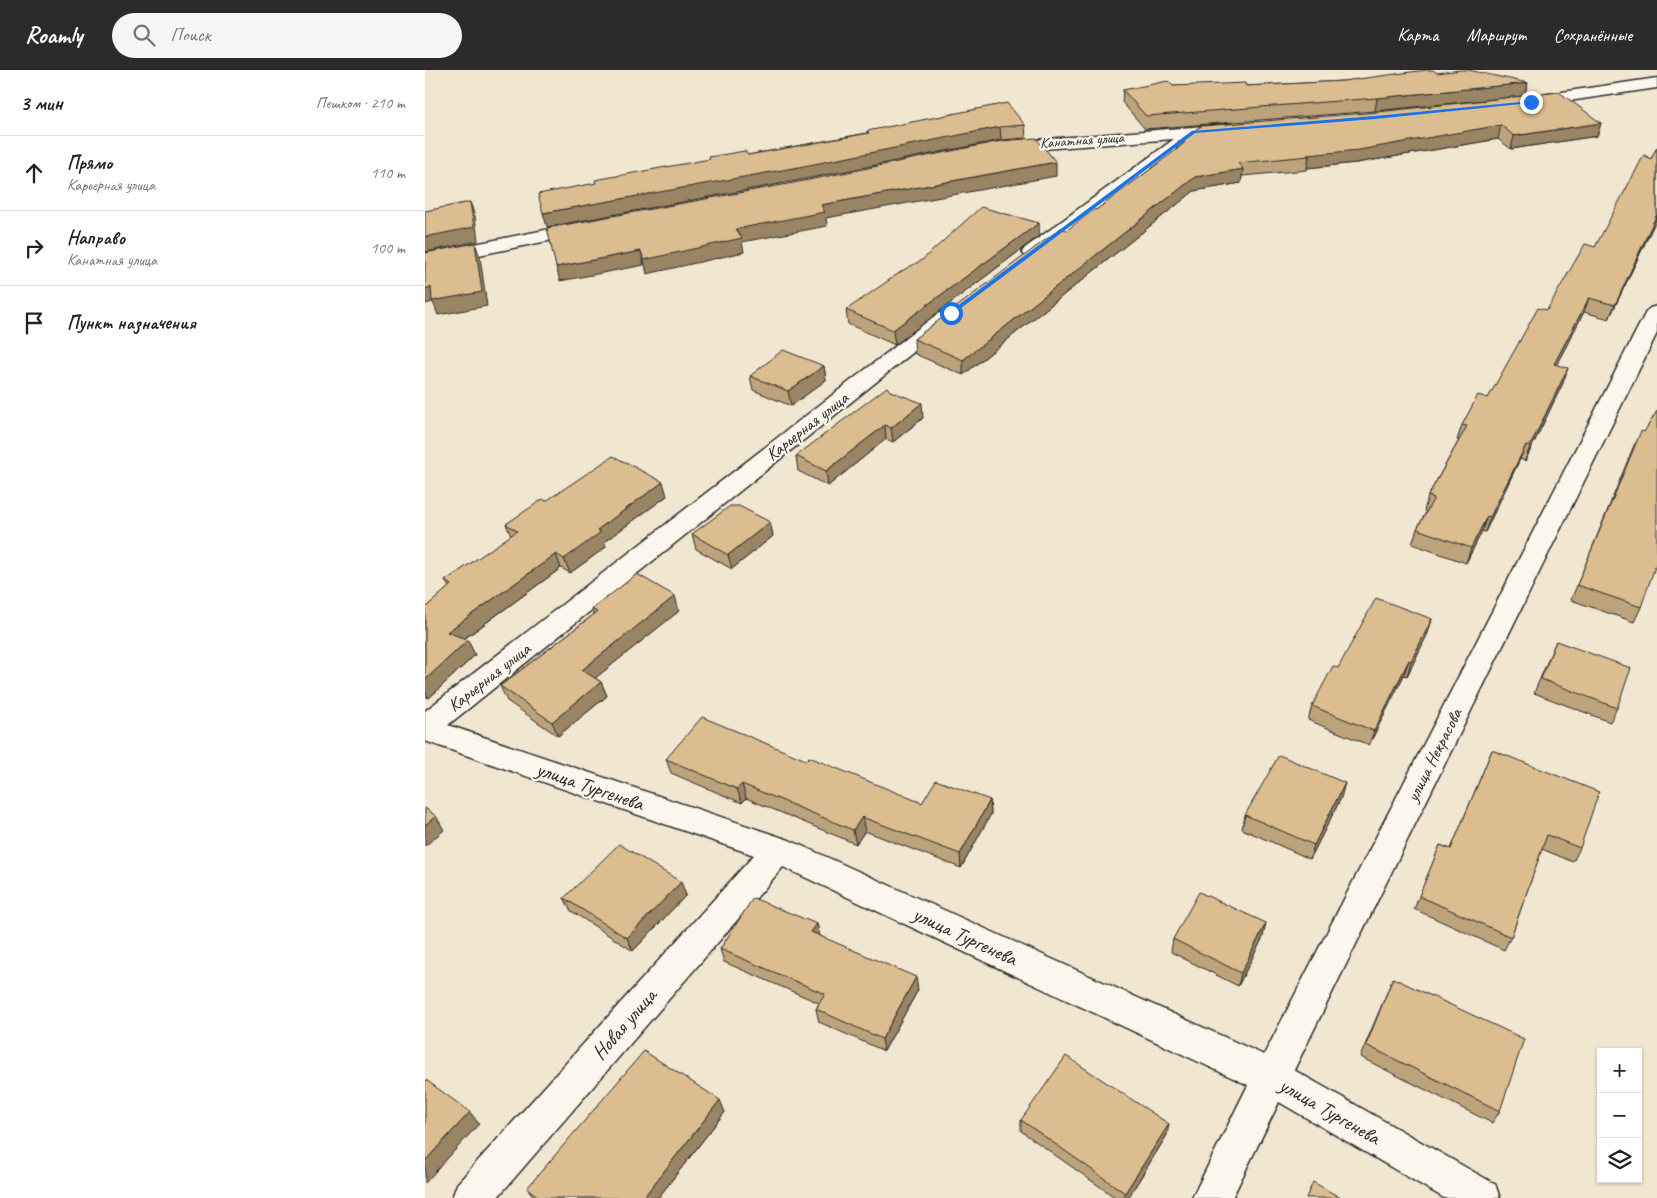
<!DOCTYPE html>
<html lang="ru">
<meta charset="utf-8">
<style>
body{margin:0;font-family:Caveat,sans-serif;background:#f6f6f6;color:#222}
.controls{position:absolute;right:15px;bottom:15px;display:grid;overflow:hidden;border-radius:0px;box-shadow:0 1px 4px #0004}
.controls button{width:45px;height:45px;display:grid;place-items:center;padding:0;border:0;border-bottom:1px solid #e0e0e0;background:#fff;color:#222;font:25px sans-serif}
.stop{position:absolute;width:15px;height:15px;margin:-11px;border:4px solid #1a73e8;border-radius:50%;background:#fff}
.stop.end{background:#1a73e8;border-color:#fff;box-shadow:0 1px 5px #0008}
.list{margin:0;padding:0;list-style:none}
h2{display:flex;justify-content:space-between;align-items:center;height:65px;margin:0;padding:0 20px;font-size:21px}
h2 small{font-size:16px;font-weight:400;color:#767676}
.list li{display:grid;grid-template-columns:32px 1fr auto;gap:15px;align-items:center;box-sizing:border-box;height:75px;padding:0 20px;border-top:1px solid #e0e0e0}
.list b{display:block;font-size:19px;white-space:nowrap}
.list p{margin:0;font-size:16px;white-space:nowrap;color:#767676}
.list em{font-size:16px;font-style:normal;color:#767676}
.icon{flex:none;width:28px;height:28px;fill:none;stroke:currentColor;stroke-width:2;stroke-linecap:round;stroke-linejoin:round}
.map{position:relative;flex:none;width:1232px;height:1128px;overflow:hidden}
header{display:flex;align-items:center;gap:30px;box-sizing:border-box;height:70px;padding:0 25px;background:#2b2b2b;color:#fff}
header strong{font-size:24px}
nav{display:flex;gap:28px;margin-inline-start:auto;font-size:18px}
.search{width:350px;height:45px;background:#f6f6f6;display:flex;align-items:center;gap:12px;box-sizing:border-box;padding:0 18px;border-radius:28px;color:#767676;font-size:19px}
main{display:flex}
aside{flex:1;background:#fff}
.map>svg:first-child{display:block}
</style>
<header>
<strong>Roamly</strong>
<div class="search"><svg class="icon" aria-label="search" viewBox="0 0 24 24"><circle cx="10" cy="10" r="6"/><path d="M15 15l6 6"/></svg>Поиск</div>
<nav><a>Карта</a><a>Маршрут</a><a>Сохранённые</a></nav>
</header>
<main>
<aside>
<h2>3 мин<small>Пешком · 210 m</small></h2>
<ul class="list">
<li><svg class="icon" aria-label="ahead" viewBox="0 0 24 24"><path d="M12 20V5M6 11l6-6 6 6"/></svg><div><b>Прямо</b><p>Карьерная улица</p></div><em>110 m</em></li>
<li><svg class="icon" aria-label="right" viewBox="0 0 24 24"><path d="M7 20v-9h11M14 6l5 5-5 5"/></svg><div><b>Направо</b><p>Канатная улица</p></div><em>100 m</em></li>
<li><svg class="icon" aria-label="arrive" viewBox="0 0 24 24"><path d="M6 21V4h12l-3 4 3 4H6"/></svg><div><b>Пункт назначения</b></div></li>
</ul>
</aside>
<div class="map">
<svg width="1232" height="1128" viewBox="0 0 1232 1128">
<rect width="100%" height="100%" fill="#f1e6d0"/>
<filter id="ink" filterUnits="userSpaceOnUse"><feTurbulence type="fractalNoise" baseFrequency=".02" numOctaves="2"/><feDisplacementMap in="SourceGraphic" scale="10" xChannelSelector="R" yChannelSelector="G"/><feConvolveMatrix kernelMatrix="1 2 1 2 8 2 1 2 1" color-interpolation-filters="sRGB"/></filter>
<g filter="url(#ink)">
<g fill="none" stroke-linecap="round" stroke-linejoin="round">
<defs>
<path id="street" d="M 1232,8 L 1232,18 L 1103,37 L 1097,36 L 1095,32 L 1097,28 L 1103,27 Z
M 804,54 L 810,55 L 813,59 L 810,63 L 774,67 L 614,186 L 607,188 L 600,186 L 597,182 L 600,178 L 749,69 L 578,82 L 572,81 L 569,77 L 572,73 Z
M 160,152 L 167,154 L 170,158 L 167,162 L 0,196 L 0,184 Z
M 1232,236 L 1232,263 L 869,1000 L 1070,1114 L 1075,1128 L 1019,1128 L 854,1032 L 807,1128 L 767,1128 L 823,1015 L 358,797 L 72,1128 L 27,1128 L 32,1114 L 329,785 L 0,671 L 0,641 L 512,244 L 519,242 L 526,244 L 530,248 L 526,252 L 23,655 L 364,770 L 839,985 L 1221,242 L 1225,238 Z"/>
</defs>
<use href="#street" stroke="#2b2b2b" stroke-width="3"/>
<use href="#street" fill="#fbf7ec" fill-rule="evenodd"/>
</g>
<path fill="#bca37b" stroke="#2b2b2b" d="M 1012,3 L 1103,13 L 1099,26 L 950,41 L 720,59 L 697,32 L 698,20 L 748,16 L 821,16 L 918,11 Z
M 1176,53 L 1172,66 L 1086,79 L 1073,69 L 931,93 L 882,98 L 882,100 L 817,106 L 816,113 L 769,121 L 538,305 L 490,284 L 489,269 L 671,140 L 751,80 L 752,73 L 776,56 Z
M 600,55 L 601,68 L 576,70 L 376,110 L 122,157 L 171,113 L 442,63 L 442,61 Z
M 1232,77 L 1232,150 L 1231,150 L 1184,249 L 1159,242 L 1131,295 L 1138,313 L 1100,391 L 1095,389 L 1060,462 L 1057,461 L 1041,493 L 987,474 L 992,459 L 1001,442 L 999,441 L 1003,426 L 1034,370 L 1032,370 L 1037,355 L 1063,328 L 1122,240 L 1170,177 L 1226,89 Z
M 614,153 L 614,166 L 470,275 L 423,254 L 421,240 Z
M 399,296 L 401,310 L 366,336 L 328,320 L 325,306 Z
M 465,321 L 498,348 L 468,372 L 461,369 L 403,416 L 373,401 L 371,386 Z
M 1219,362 L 1216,537 L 1209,552 L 1146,530 L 1209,375 Z
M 242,426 L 179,472 L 181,477 L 145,503 L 136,498 L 39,569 L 50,585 L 4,628 L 0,626 L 0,538 L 24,517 L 20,511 L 86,466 L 81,454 L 121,431 Z
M 345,452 L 348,466 L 307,499 L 271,479 L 267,464 Z
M 167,539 L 254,541 L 170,608 L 176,612 L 182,626 L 133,666 L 82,631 L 75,616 L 168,545 Z
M 1007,549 L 1003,563 L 982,606 L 979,605 L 944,675 L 883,650 L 887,636 L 913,598 Z
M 1131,571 L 1192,638 L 1185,652 L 1109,623 Z
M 1067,680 L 1155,778 L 1148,792 L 1117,779 L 1086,867 L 1079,880 L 989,839 L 1015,775 L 1026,779 Z
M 241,689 L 381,690 L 497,733 L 565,730 L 566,744 L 536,798 L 440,761 L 431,774 L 321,728 L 317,733 L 246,703 Z
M 916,728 L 885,789 L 817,759 L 820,745 Z
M 261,825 L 208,881 L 146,841 L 139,828 Z
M 392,854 L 395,866 L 493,920 L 459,981 L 394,952 L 391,939 L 394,933 L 299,892 L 295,879 Z
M 838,867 L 813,916 L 746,882 L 748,869 Z
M 968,908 L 1075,1041 L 1067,1053 L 935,987 Z
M 300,1042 L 233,1128 L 110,1128 L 102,1118 Z
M 596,1050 L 742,1065 L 703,1128 L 691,1128 L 596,1061 Z"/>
<path fill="#998464" stroke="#2b2b2b" d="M 1103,13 L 1099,26 L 950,41 L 952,28 Z
M 1176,53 L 1172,66 L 1086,79 L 1089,66 Z
M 1076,55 L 1073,69 L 931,93 L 882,98 L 884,86 L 882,85 Z
M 575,57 L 576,70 L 376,110 L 122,157 L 118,143 Z
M 760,72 L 751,87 L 752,73 Z
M 631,92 L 631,106 L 401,148 L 402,156 L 317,172 L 319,182 L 222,204 L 219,190 L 311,159 L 396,135 Z
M 818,99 L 816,113 L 769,121 L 538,305 L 538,290 L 770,107 Z
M 45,132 L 50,146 L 53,171 L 0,182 L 0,167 Z
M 1232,144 L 1231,150 L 1184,249 L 1190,235 Z
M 614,153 L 614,166 L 470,275 L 468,260 Z
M 50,173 L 55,187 L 62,236 L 13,245 L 8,232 L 0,234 L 0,219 L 6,217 Z
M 216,181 L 219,195 L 135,211 L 131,197 Z
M 1164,228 L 1159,242 L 1124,309 L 1129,294 Z
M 399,296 L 401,310 L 366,336 L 363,321 Z
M 1143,298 L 1138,313 L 1100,391 L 1105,376 Z
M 497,333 L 498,348 L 468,372 L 466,358 Z
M 460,355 L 461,369 L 403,416 L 401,401 Z
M 1101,375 L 1095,389 L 1060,462 L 1065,447 Z
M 238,412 L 242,426 L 179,472 L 181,477 L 145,503 L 139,489 L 172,460 Z
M 1062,446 L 1057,461 L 1041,493 L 1046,478 Z
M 345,452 L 348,466 L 307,499 L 303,485 Z
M 131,484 L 136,498 L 29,576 L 22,562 Z
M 250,526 L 254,541 L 163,614 L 157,600 Z
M 1007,549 L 1003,563 L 982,606 L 986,591 Z
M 43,570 L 50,585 L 4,628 L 0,621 L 0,610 Z
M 984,590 L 979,605 L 944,675 L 949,661 Z
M 176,612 L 182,626 L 133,666 L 127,652 Z
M 920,713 L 916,728 L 885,789 L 889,775 Z
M 317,714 L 321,728 L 317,733 L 312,719 Z
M 565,730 L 566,744 L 536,798 L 535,784 Z
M 11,746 L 19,760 L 0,776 L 0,755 Z
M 437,747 L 440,761 L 431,774 L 428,760 Z
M 256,812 L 261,825 L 208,881 L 202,868 Z
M 841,853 L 838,867 L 813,916 L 816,903 Z
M 392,854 L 395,867 L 386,862 Z
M 491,907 L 493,920 L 459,981 L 457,969 Z
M 295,1030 L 300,1042 L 233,1128 L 218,1128 Z
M 45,1042 L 54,1054 L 0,1113 L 0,1091 Z
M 744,1054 L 742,1065 L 703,1128 L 700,1128 L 700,1123 Z"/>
<path fill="#dbbd8f" stroke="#2b2b2b" d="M 1001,0 L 1008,0 L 1012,3 L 1036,0 L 1043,0 L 1103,13 L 952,28 L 721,46 L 698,20 L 743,11 L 748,16 L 820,13 L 821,16 L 918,11 Z
M 1134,22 L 1176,53 L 1089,66 L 1076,55 L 934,80 L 882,85 L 884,86 L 813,93 L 818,99 L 770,107 L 538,290 L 489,269 L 636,158 L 642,160 L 670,139 L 671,140 L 751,80 L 760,72 L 752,73 L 776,56 L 953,42 Z
M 582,33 L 600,55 L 575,57 L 374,97 L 118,143 L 113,124 L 171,113 L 170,110 L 285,89 L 284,87 L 320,81 L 323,85 L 444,63 L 442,61 Z
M 611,68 L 631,92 L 396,135 L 400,142 L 311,159 L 317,168 L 219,190 L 216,181 L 131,197 L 122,158 L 374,112 L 576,71 Z
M 1232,77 L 1232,144 L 1190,235 L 1164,228 L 1129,294 L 1143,298 L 1105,376 L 1101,375 L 1065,447 L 1062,446 L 1046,478 L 992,459 L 1009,428 L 1003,426 L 1042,356 L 1037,355 L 1053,325 L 1063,328 L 1113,238 L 1122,240 L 1160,174 L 1170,177 L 1219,85 L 1226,89 Z
M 45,132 L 49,157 L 0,167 L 0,141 Z
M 556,137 L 614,153 L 468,260 L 421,240 L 480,199 L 497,190 Z
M 50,173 L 57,222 L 7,231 L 6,217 L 0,219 L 0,183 Z
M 358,280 L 399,296 L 363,321 L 325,306 Z
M 462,317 L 465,321 L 497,333 L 466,358 L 460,355 L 401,401 L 371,386 Z
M 1232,341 L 1232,491 L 1216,537 L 1152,515 L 1216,361 L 1219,362 Z
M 188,386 L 238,412 L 172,460 L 176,462 L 139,489 L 131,484 L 22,562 L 43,570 L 0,610 L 0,538 L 26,515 L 20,511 L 92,461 L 81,454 L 118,429 L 121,431 Z
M 305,436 L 314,436 L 345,452 L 303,485 L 267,464 Z
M 212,504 L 250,526 L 157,600 L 176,612 L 127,652 L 75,616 L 172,542 L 167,539 Z
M 951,528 L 1007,549 L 986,591 L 984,590 L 949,661 L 887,636 L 908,596 L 913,598 Z
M 1131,571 L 1206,598 L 1192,638 L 1116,609 Z
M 277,647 L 381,690 L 384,687 L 497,733 L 511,710 L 565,730 L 535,784 L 437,747 L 428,760 L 317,714 L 312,719 L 241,689 Z
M 1067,680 L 1174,722 L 1155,778 L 1122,765 L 1086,867 L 994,826 L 1015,775 L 1026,779 Z
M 854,685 L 920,713 L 889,775 L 820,745 Z
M 0,738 L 11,746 L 0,755 Z
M 194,774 L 256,812 L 202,868 L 139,828 Z
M 774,822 L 841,853 L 816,903 L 748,869 Z
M 328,828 L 392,854 L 386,862 L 491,907 L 457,969 L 391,939 L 400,924 L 295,879 Z
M 968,908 L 1099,969 L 1075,1041 L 941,975 Z
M 219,981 L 295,1030 L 218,1128 L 115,1128 L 102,1118 Z
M 641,986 L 744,1054 L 700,1123 L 596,1050 Z
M 1,1010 L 45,1042 L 0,1091 L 0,1011 Z
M 888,1112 L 916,1128 L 881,1128 Z"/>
</g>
<path fill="#1a73e8" d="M 1106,31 L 1107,33 L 950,49 L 770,63 L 528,244 L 523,243 L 767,61 L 950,46 Z"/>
<g text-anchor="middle" stroke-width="4.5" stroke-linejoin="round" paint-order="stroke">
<g font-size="15" fill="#2b2b2b" stroke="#fbf7ec">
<text transform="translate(657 70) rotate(-4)" y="5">Канатная улица</text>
</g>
<g font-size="18" fill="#2b2b2b" stroke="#fbf7ec">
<text transform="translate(382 356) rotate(-38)" y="6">Карьерная улица</text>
<text transform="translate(64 607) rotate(-38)" y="6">Карьерная улица</text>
<text transform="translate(1009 685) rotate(-63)" y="6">улица Некрасова</text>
</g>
<g font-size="21" fill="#2b2b2b" stroke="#fbf7ec">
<text transform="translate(165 716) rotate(19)" y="7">улица Тургенева</text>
<text transform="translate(540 866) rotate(25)" y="7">улица Тургенева</text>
<text transform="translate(199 954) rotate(-49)" y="7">Новая улица</text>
<text transform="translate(905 1041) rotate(30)" y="7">улица Тургенева</text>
</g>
</g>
</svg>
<div class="controls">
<button>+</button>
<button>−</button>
<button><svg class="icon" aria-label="layers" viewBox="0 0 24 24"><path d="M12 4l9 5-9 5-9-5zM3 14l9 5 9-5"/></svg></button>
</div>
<div class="stop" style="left:526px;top:243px"></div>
<div class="stop end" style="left:1106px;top:32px"></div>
</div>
</main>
